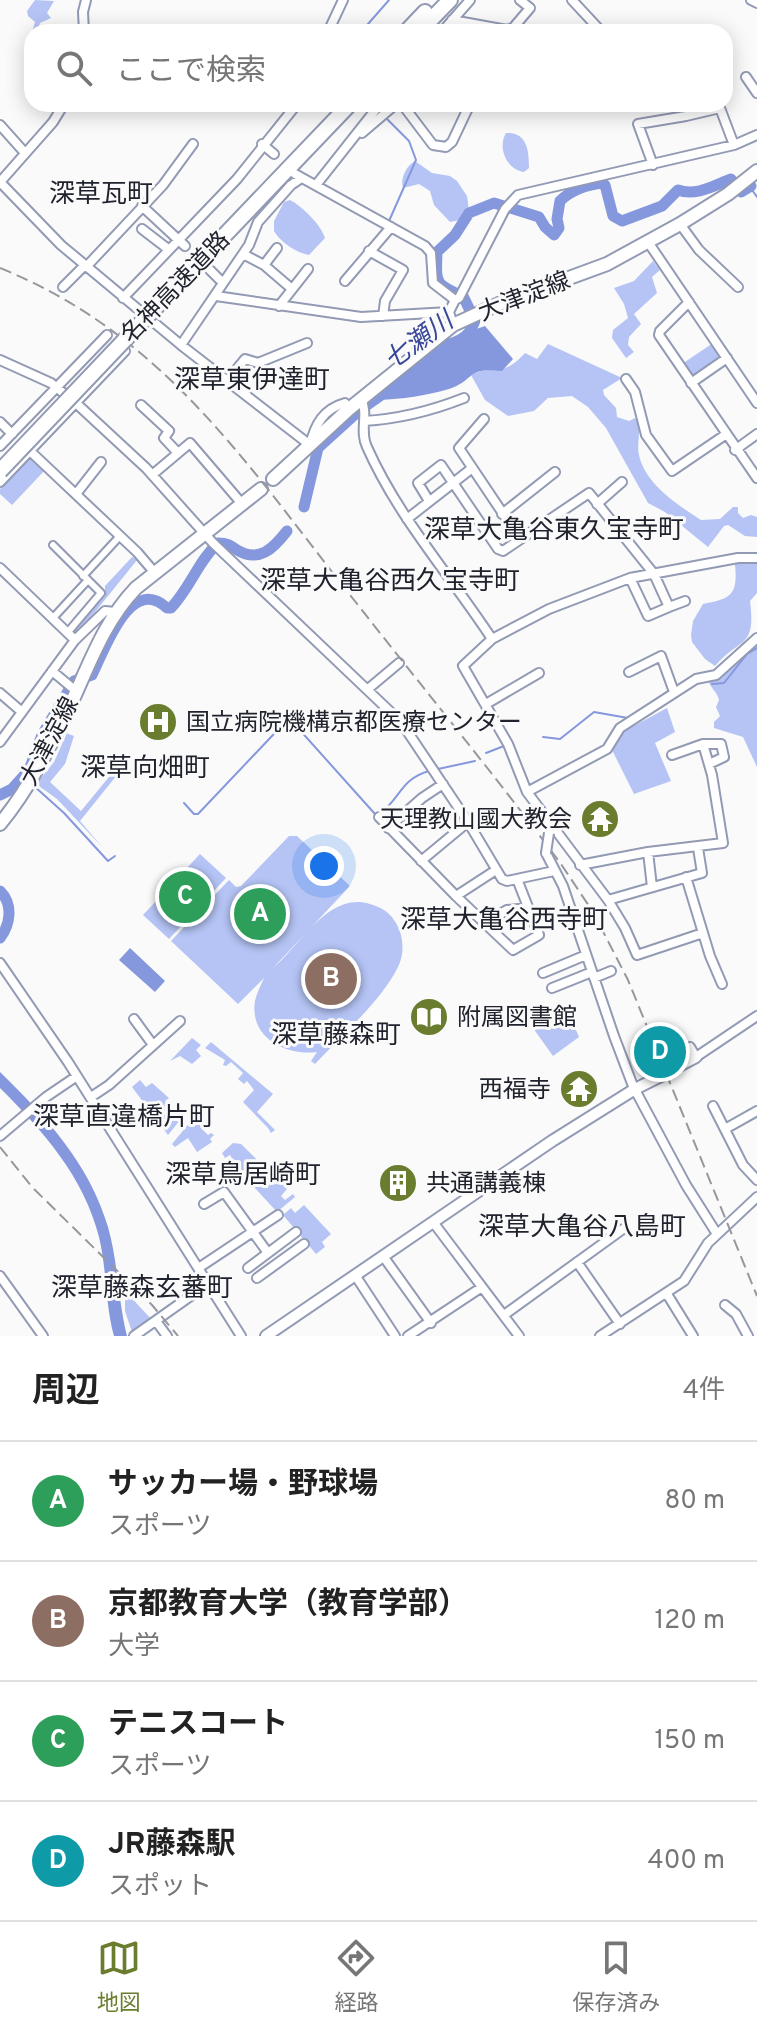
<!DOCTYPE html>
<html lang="ja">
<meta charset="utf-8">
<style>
body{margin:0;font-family:Overpass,"Noto Sans JP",sans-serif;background:#f6f6f6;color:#222}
.you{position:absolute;left:324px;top:866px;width:28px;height:28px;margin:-20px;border:6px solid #fff;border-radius:50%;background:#1a73e8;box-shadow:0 0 0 12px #1a73e833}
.badge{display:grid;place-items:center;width:52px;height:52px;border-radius:50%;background:#6a7d2e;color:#fff;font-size:26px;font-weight:700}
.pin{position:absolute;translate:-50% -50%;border:4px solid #fff;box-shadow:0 2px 8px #0006}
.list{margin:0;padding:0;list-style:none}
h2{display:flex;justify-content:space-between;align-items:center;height:104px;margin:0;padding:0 32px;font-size:34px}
h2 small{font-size:26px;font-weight:400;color:#767676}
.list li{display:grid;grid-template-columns:52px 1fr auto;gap:24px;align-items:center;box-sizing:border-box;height:120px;padding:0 32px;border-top:2px solid #e0e0e0}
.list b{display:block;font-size:30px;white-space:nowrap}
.list p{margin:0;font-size:26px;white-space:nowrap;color:#767676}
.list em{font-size:26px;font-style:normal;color:#767676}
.icon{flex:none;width:44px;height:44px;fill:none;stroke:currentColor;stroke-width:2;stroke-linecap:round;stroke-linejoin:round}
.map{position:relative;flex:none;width:757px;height:1336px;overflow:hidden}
.search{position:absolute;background:#fff;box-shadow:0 4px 20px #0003;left:24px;right:24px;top:24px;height:88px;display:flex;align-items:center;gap:20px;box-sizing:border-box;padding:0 28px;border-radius:24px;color:#767676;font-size:30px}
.sheet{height:584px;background:#fff}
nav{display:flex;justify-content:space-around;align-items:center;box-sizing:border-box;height:112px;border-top:2px solid #e0e0e0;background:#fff;font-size:22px;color:#767676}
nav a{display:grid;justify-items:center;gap:4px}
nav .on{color:#6a7d2e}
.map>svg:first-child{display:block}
</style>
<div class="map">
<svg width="757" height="1336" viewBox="0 0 757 1336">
<rect width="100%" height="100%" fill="#fafafa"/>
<path fill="#b5c4f5" d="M 35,0 L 54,1 L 47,13 L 51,18 L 40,23 L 37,32 L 32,32 L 35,22 L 28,16 L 27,11 Z
M 506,133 C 527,132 529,150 529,168 L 524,172 C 507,170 497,148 506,133 Z
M 415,161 L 432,173 L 450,176 L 457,181 L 467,196 L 469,210 L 460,220 L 450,222 L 434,205 L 430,191 L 419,184 L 403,188 C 400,179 406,166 415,161 Z
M 290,200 C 303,207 321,225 325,238 L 309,255 C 297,253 280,242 274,231 L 274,221 L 284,202 Z
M 653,261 L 660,270 L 652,277 L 657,293 L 634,314 L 641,324 L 629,337 L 628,345 L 634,352 L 626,358 L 612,338 L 613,330 L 628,318 L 624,304 L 614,288 L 634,281 Z
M 713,343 L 722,357 L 720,360 L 694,378 L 690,377 L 682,364 Z
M 548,344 L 622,378 L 603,390 L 604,395 L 616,408 L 617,417 L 629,421 L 635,418 C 643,428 636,443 639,455 C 645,484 678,505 701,520 L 720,519 L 733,507 L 738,507 L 738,513 L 743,518 L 751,515 L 757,517 L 757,537 L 745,536 L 728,525 L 724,526 L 708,547 L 665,512 L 648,503 L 606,428 L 588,407 L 572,396 L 548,398 L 534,411 L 508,416 L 485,400 L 471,375 C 496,363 500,380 525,353 L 537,359 Z
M 30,457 L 45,470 L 12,505 L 0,494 L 0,489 Z
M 132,557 L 137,560 L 79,632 L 75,632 L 75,628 L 105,596 L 105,586 Z
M 741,560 L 757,561 L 757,593 L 750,601 C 756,649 741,636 715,666 L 705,659 L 692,642 L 691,635 L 693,621 L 703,604 C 731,599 738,595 735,565 Z
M 757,643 L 757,767 L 743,737 L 714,728 L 714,722 L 720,716 L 716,707 L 719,700 C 717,691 709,687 708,679 Z
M 667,708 L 675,732 L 655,743 L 671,781 L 634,794 L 611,748 L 619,734 Z
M 75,715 L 66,733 L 74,736 L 65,764 L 50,782 L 81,811 L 113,772 L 117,775 L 80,821 L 103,848 L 57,799 L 36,784 L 54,762 Z
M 289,836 L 297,836 L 350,886 L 273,968 C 300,946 328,891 370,904 C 380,907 388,911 394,920 C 404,934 405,953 398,967 C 382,1000 342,1035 315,1064 L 311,1061 L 317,1052 C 286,1056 249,1038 255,1001 C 257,992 261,985 264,978 L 238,1004 L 171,941 L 229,880 L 236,887 L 241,886 Z
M 200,854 L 226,878 L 169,939 L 143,915 Z
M 559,1002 L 570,1016 L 579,1037 L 553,1056 L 533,1028 Z
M 192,1038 L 201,1045 L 196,1050 L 201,1056 L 192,1064 L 180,1056 L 170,1061 Z
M 211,1042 L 273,1094 L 257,1112 L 275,1130 L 271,1133 L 268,1128 L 243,1102 L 254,1090 L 247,1081 L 244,1084 L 238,1079 L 243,1073 L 231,1062 L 226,1066 L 223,1065 L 225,1060 L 205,1048 Z
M 140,1080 L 146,1087 L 152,1083 L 169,1098 L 165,1101 L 181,1119 L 168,1135 L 132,1087 Z
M 191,1121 L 201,1124 L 200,1127 L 208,1135 L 211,1133 L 214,1135 L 210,1139 L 212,1142 L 197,1152 L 188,1138 L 175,1147 L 172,1144 Z
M 233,1143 L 241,1144 L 287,1189 L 281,1196 L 285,1200 L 293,1194 L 295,1197 L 277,1212 L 241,1173 L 230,1155 L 225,1158 L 222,1153 Z
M 304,1205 L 331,1234 L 322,1242 L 325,1247 L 316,1254 L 283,1215 L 291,1208 L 295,1213 Z
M 125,1291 L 153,1321 L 133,1335 L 125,1311 Z"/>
<path fill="#8598dd" d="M 467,325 L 476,329 L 485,326 L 513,359 L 502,371 C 465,367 476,380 449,389 C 424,396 404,399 378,400 L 374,395 C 398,382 413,359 435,345 C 446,337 461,338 467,325 Z
M 130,948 L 165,981 L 155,992 L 119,960 Z
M 0,1072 C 46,1117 89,1163 108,1227 C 118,1262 118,1300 127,1336 L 114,1336 C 105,1304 107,1270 99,1237 C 84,1177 43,1131 0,1088 Z"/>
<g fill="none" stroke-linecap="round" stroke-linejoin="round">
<path stroke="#8598dd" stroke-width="2" d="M 361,32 L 389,0
M 385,117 L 409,141 L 416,160 L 389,221
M 750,187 L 757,197
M 347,198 L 405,230
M 427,244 L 437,252
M 712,684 L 724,683 L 747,654 L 757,648
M 636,713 L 668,691
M 543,737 L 560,739 L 594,712 L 628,718
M 486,753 L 504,746
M 438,769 L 475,761
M 34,786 L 64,813 L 108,861 L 115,856
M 184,803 L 194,814 L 198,814 L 289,718 L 375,814
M 381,813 C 401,797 401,779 429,771"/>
<path stroke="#8598dd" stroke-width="11" d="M 741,192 L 751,186
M 467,338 L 475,321 L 463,296 C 434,284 436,283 437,252 L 455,235 L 469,213 L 494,203 L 539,217 L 545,227 L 554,235 L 559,228 L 557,219 L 560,201 C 571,190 586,185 602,183 L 605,185 L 613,216 L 622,221 L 662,206 L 678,190 C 696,197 715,185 731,179 L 733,182
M 304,507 L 318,448 L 360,410 L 387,391
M 0,795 L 12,789 L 29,770 L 42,735 L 74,681 L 92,675 C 105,649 130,574 167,608 L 171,608 C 190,588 199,560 218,543 C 227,543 230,545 237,550 C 259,563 273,549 287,531
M 0,891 C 13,904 11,924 0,938"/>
<defs>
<path id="pedestrian" d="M 53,545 L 101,593 L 68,632
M 83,576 L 120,536
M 53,618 L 88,580"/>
<path id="minor" d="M 572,0 L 599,29
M 751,0 L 757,3
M 452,20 L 507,30 L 513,28 L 530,8 L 520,0
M 84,32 L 83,12 L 86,0
M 328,32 L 343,0
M 442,32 L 470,0
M 746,77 L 757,93
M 402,104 L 433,145 L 446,147 L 452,142 L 470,104
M 0,125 L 25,153
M 362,133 L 396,104
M 262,144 L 274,154
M 653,165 L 638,124 L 686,116 L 720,108 L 734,145
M 295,174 L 425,246 L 431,253 L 433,283 L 455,300
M 0,182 L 61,245 L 181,345 L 249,245 L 258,222 L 291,185 L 300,179
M 0,182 L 53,122 L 64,104
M 316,185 L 380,104
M 142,206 L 185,246
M 680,224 L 699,250 L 738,287
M 142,229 L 168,249
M 648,242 L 757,403
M 369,251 L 403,270 L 385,301 L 383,316
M 243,254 L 264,265 L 292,289
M 264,265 L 277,248
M 86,267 L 163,185 L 193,144
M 210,270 L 222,282
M 345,281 L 391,227
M 63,287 L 84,266
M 216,296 L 361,317 L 449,312
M 123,298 L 237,179 L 297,104
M 689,302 L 660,331 L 659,335 L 757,478
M 279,306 L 308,269
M 453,325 L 449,312 L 455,300 L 459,298 L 505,209 L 518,195 L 734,145 L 757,135
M 181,345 L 310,445 C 315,425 323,409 345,403 L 349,409
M 0,360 L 51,383 L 78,405 L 146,468 L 213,543 L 401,722 L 468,822 L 502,879 L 507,881 L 554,871
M 626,379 L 635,392 L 646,435 L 672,471 L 725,435
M 227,381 L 245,359 L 258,363 L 307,343
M 691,383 L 727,358
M 361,399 C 369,414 359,431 367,447 C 398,517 450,575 492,639 L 463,666 L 508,744 L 527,792 L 608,900 L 625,928 L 637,955 L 703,933
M 141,405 L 169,431 L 164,438 L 178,453
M 484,419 L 459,448 L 520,539
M 364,421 C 400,419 431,411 464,398
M 0,422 L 12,434
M 0,446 L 107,335
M 735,450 L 757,434
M 30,451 L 137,552 L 155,573
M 152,475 L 190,443 L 243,505
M 0,482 L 125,351
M 76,494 L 101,462
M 429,501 L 418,483 L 441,465 L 498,549 L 503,551 L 589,493 L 654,574 L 669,607 L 648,616 L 630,578
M 597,504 L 622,482
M 502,514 L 555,472
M 407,519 L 471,469
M 0,568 L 75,640
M 669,607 L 685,601
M 492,639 L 549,609 L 630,578 L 738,558 L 757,558
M 52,671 L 76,691
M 629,672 L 661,656 L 674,692
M 368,689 L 399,663
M 0,693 L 22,712
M 486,704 L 539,673
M 0,742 L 75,640 L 105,611 L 115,612
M 672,755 L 703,744 L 721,744 L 724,757 L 709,764
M 527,792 L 607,749 L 620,728 L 696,679 L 716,675 L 757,638
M 379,817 L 456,896
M 388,828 L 422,798 L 443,784
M 648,852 L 652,887
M 546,853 L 563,886 L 614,1036 L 633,1086 L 686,1185 L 717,1234
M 421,861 L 468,822
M 580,865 L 648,852 L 723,843 L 712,775 L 703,744
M 496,870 L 456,896 L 513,950 L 539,935 L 517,879
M 686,877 L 710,956 L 722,984
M 608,900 L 702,873 L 698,848
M 485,923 L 507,910 L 529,908
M 0,963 L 68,1062 L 241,1336
M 543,973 L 586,955
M 594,978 L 611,971
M 552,988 L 592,972
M 134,1019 L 153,1045
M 683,1064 L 679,1053 L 690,1047 L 696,1057 L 757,1016
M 91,1097 L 109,1085 L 180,1021
M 713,1106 L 743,1165 L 757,1180
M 725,1129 L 757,1111
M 0,1136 L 46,1097 L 77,1076
M 204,1204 L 224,1192 L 268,1253
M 433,1222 L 519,1336
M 383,1256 L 431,1323
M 577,1262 L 620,1324
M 200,1267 L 278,1215
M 248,1268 L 296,1232
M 355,1275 L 395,1336
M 0,1276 L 43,1336
M 257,1278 L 304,1244
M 667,1294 L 693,1336
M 725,1305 L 736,1314 L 748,1336
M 504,1315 L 623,1229
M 156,1321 L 167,1336
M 134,1336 L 209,1283
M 408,1336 L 482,1287
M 600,1336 L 684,1281 L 708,1243 L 757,1197"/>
<path id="tertiary" d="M 675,1068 L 696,1057
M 266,1336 L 552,1141 L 635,1089 L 663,1075"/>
<path id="primary" d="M 273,479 L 349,409 L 453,325 L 501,303 L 607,264 L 680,224 L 728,194 L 757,171
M 0,824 C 32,785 53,740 75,695 C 92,657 107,618 136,588 L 261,489"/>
<path id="motorway" d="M 406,32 L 425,12
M 419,32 L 450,0
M 157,306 L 350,104"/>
</defs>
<use href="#pedestrian" stroke="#929ab4" stroke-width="10"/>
<use href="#minor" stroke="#929ab4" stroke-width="12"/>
<use href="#tertiary" stroke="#929ab4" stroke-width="14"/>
<use href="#primary" stroke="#929ab4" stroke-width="16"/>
<use href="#motorway" stroke="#929ab4" stroke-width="18"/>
<use href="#pedestrian" stroke="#fff" stroke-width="6"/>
<use href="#minor" stroke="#fff" stroke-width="8"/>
<use href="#tertiary" stroke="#fff" stroke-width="10"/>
<use href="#primary" stroke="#fff" stroke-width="12"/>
<use href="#motorway" stroke="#fff" stroke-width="14"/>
<path stroke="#97989d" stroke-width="2" stroke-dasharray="12 6" stroke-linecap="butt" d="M 0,268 C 164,334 249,467 354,600 C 423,688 494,774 561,864 L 593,912 L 628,980 L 757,1296
M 0,1147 L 32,1187 L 152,1305 L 178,1336"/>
<defs>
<path id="minor-bridge" d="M 546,853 L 549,833"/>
<path id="tertiary-bridge" d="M 663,1075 L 675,1068"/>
<path id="motorway-bridge" d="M 0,471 L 157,306"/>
</defs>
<use href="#minor-bridge" stroke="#929ab4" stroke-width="12" stroke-linecap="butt"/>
<use href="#tertiary-bridge" stroke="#929ab4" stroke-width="14" stroke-linecap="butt"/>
<use href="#motorway-bridge" stroke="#929ab4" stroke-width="18" stroke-linecap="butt"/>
<use href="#minor-bridge" stroke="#fff" stroke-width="8"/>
<use href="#tertiary-bridge" stroke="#fff" stroke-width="10"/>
<use href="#motorway-bridge" stroke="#fff" stroke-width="14"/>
</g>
<defs>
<symbol id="hospital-disc" viewBox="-11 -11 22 22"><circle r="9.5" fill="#6a7d2e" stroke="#fafafa"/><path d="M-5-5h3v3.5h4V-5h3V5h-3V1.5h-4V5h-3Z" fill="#fff"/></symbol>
<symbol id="temple-disc" viewBox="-11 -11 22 22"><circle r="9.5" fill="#6a7d2e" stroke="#fafafa"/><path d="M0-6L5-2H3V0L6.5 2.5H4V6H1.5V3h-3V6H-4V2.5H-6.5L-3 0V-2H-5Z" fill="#fff"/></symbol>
<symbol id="library-disc" viewBox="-11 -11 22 22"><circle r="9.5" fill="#6a7d2e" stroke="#fafafa"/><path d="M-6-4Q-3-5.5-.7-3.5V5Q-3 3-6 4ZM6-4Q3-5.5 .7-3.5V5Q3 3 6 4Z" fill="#fff"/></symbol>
<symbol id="building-disc" viewBox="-11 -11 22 22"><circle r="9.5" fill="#6a7d2e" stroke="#fafafa"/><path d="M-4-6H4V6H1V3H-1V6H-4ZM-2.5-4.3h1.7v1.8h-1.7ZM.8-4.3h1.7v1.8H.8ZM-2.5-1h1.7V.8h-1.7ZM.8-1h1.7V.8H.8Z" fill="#fff"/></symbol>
</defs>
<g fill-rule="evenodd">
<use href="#hospital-disc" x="136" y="700" width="44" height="44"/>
<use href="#temple-disc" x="578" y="797" width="44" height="44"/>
<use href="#library-disc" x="407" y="995" width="44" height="44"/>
<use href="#temple-disc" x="557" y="1067" width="44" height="44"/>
<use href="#building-disc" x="376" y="1161" width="44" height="44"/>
</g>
<g text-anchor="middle" stroke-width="6" stroke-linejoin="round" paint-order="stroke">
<g font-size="24" fill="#20232d" stroke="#fafafa">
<text transform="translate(175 287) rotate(-46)" y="8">名神高速道路</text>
<text transform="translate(524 296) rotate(-21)" y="8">大津淀線</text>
<text transform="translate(49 741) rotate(-62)" y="8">大津淀線</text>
</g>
<g font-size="24" fill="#20232d" stroke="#fafafa" text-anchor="start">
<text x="186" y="730">国立病院機構京都医療センター</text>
<text x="572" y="827" text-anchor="end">天理教山國大教会</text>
<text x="457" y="1025">附属図書館</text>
<text x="551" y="1097" text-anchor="end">西福寺</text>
<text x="426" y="1191">共通講義棟</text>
</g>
<g font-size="26" fill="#20232d" stroke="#fafafa">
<text x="101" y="202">深草瓦町</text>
<text x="252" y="388">深草東伊達町</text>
<text x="554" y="538">深草大亀谷東久宝寺町</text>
<text x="390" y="589">深草大亀谷西久宝寺町</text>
<text x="145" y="776">深草向畑町</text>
<text x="504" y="928">深草大亀谷西寺町</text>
<text x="336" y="1043">深草藤森町</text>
<text x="124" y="1125">深草直違橋片町</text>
<text x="243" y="1183">深草鳥居崎町</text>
<text x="582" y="1235">深草大亀谷八島町</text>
<text x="142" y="1296">深草藤森玄蕃町</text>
</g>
<g font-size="26" font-style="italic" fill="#384799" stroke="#fafafa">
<text transform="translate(418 340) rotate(-36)" y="9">七瀬川</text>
</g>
</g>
</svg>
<div class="you"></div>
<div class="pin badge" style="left:260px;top:914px;background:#2e9e5b">A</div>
<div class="pin badge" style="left:331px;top:979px;background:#8d6e63">B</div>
<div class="pin badge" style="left:185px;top:897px;background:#2e9e5b">C</div>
<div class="pin badge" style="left:660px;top:1052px;background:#0f9aa8">D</div>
<div class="search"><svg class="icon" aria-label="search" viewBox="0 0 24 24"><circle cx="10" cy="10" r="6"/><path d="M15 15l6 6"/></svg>ここで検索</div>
</div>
<section class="sheet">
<h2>周辺<small>4件</small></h2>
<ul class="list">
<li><span class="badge" style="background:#2e9e5b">A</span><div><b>サッカー場・野球場</b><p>スポーツ</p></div><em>80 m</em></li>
<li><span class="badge" style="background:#8d6e63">B</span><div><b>京都教育大学（教育学部）</b><p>大学</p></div><em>120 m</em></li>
<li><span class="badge" style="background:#2e9e5b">C</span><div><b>テニスコート</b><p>スポーツ</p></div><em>150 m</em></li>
<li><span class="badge" style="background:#0f9aa8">D</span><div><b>JR藤森駅</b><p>スポット</p></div><em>400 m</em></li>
</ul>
</section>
<nav>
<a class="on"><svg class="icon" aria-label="map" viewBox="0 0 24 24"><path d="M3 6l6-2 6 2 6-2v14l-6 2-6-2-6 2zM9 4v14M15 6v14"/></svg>地図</a>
<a><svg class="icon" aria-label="directions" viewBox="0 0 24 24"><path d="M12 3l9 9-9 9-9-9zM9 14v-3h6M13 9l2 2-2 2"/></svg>経路</a>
<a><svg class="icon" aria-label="saved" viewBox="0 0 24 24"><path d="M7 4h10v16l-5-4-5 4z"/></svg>保存済み</a>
</nav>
